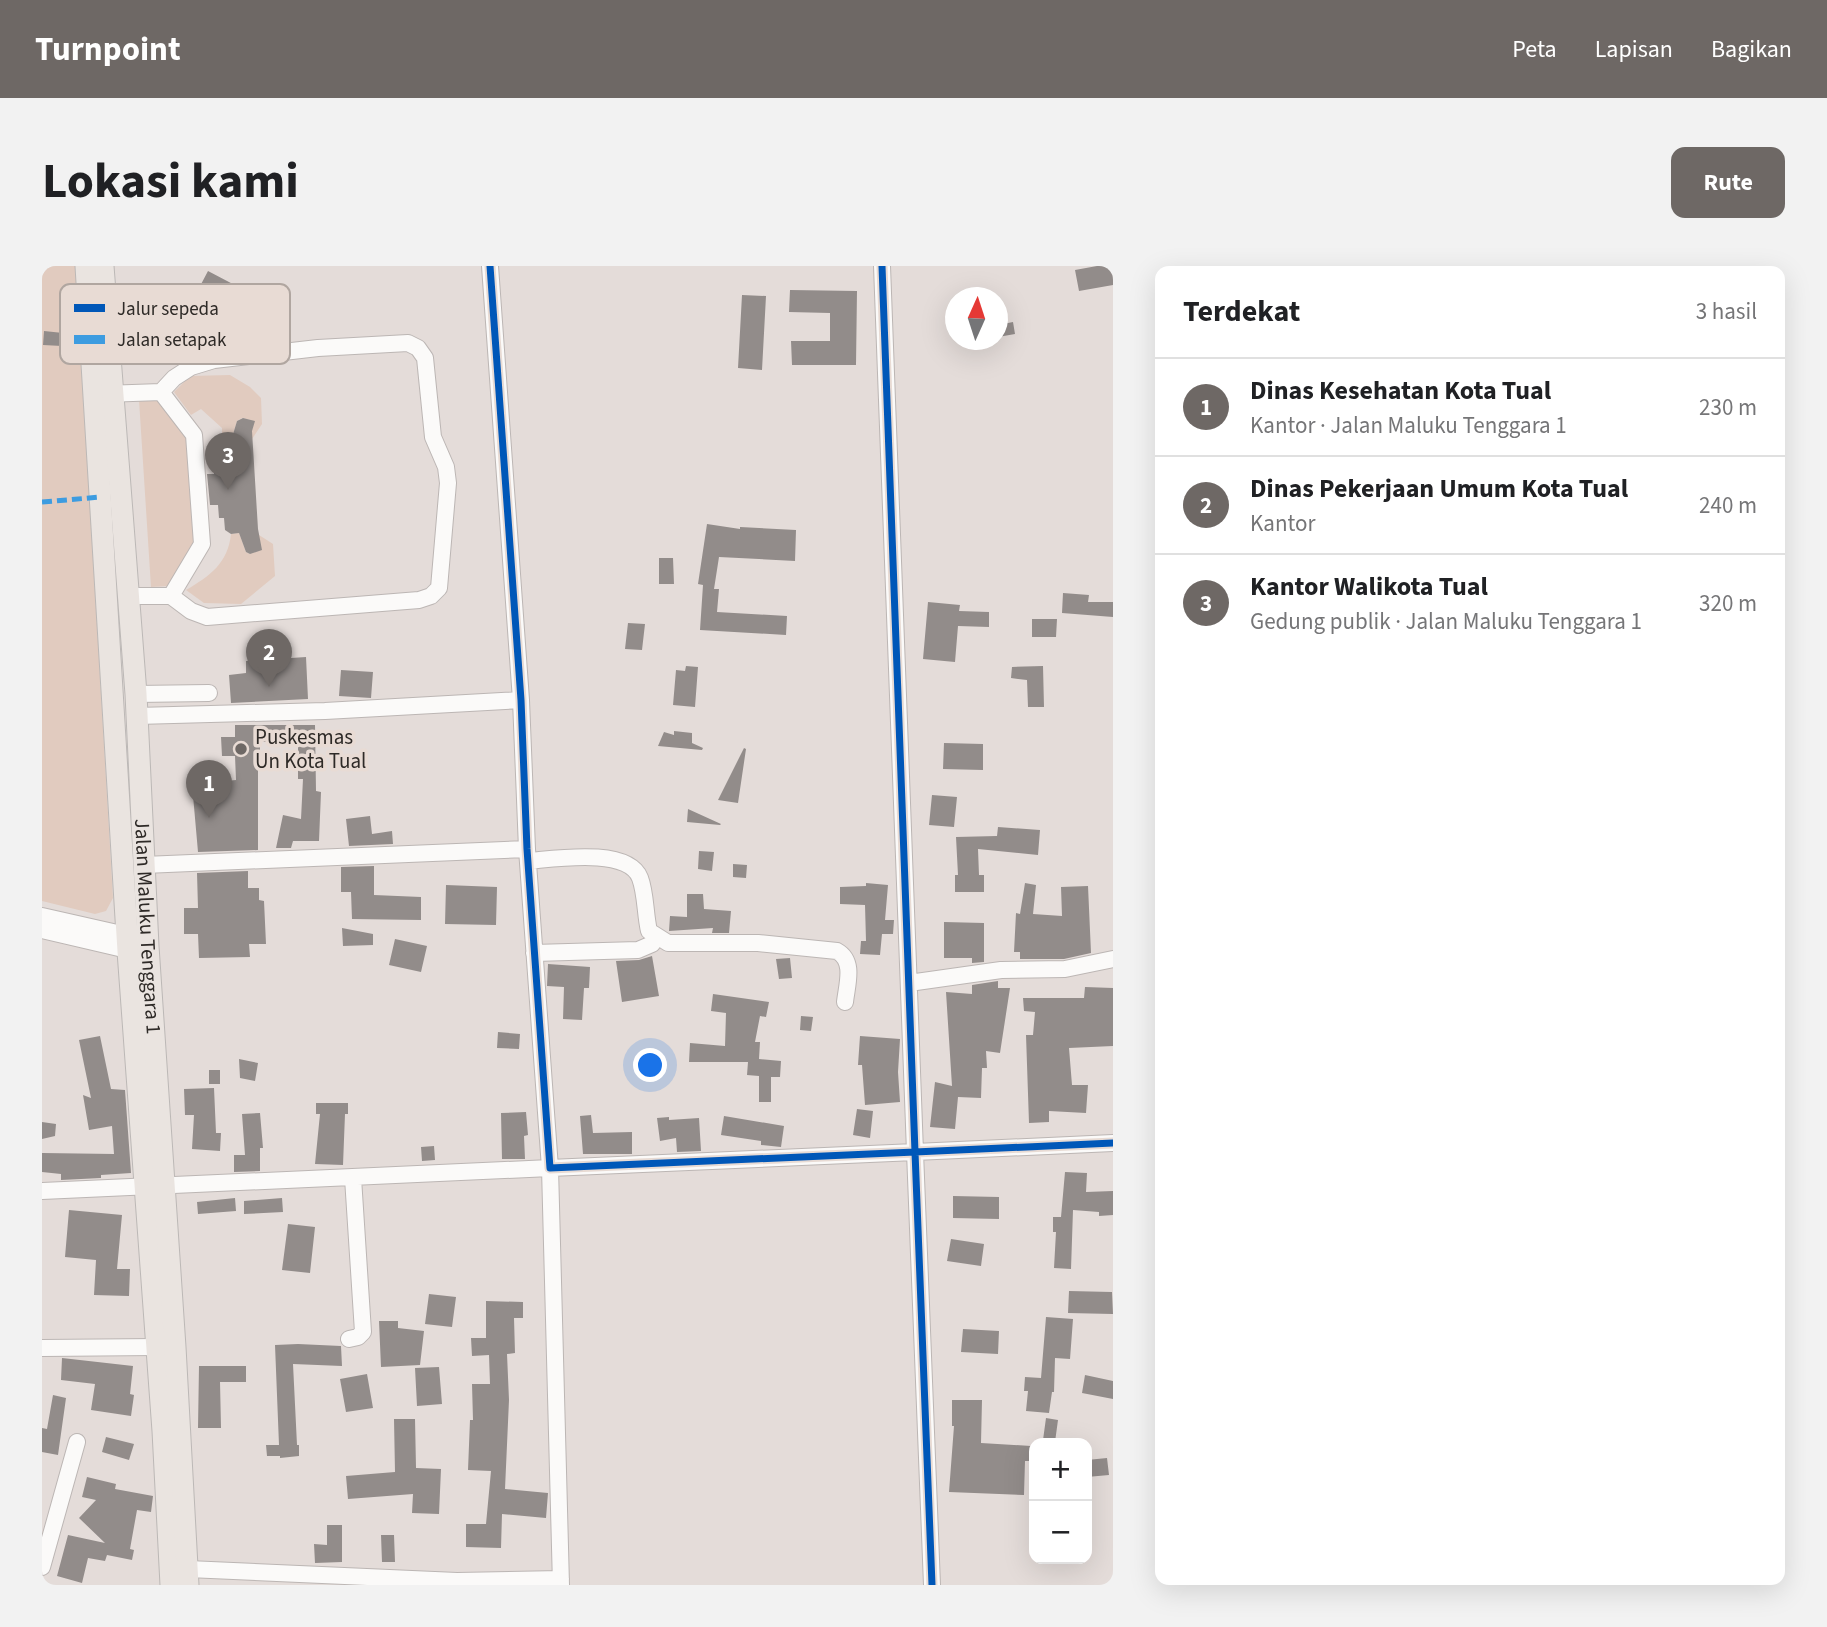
<!DOCTYPE html>
<html lang="id">
<meta charset="utf-8">
<style>
body{margin:0;font-family:"Source Sans 3",sans-serif;background:#f2f2f2;color:#202124}
.controls{position:absolute;right:21px;bottom:21px;display:grid;overflow:hidden;border-radius:14px;box-shadow:0 7px 28px #0002}
.controls button{width:63px;height:63px;display:grid;place-items:center;padding:0;border:0;border-bottom:2px solid #e0e0e0;background:#fff;color:#202124;font:35px sans-serif}
.compass{position:absolute;left:903px;top:21px;width:63px;height:63px;border-radius:50%;background:#fff;box-shadow:0 7px 28px #0002;rotate:3deg}
.you{position:absolute;left:609px;top:800px;width:24px;height:24px;margin:-18px;border:5px solid #fff;border-radius:50%;background:#1a73e8;box-shadow:0 0 0 10px #1a73e833}
.badge{display:grid;place-items:center;width:46px;height:46px;border-radius:50%;background:#6e6865;color:#fff;font-size:23px;font-weight:700}
.pin{position:absolute;translate:-50% -58px;filter:drop-shadow(0 2px 4px #0008)}
.pin::after{content:'';position:absolute;top:37px;width:24px;height:21px;background:inherit;clip-path:polygon(0 0,100% 0,50% 100%)}
.list{margin:0;padding:0;list-style:none}
h2{display:flex;justify-content:space-between;align-items:center;height:91px;margin:0;padding:0 28px;font-size:30px}
h2 small{font-size:23px;font-weight:400;color:#757577}
.list li{display:grid;grid-template-columns:46px 1fr auto;gap:21px;align-items:center;box-sizing:border-box;height:98px;padding:0 28px;border-top:2px solid #e0e0e0}
.list b{display:block;font-size:26px;white-space:nowrap}
.list p{margin:0;font-size:23px;white-space:nowrap;color:#757577}
.list em{font-size:23px;font-style:normal;color:#757577}
.map{position:relative;flex:none;width:1071px;height:1319px;overflow:hidden;border-radius:14px}
header{display:flex;align-items:center;gap:42px;box-sizing:border-box;height:98px;padding:0 35px;background:#6e6865;color:#fff}
header strong{font-size:33px}
nav{display:flex;gap:38px;margin-inline-start:auto;font-size:24px}
.intro{display:flex;align-items:center;justify-content:space-between;box-sizing:border-box;height:168px;padding:0 42px}
h1{margin:0;font-size:49px}
.button{padding:18px 32px;border-radius:14px;background:#6e6865;color:#fff;font-size:24px;font-weight:700}
main{display:flex;gap:42px;padding:0 42px}
aside{flex:1;background:#fff;border-radius:14px;box-shadow:0 7px 28px #0002}
.map>svg:first-child{display:block}
</style>
<header>
<strong>Turnpoint</strong>
<nav><a>Peta</a><a>Lapisan</a><a>Bagikan</a></nav>
</header>
<div class="intro"><h1>Lokasi kami</h1><a class="button">Rute</a></div>
<main>
<div class="map">
<svg width="1071" height="1319" viewBox="0 0 1071 1319">
<rect width="100%" height="100%" fill="#e4dcd9"/>
<path fill="#e1cbbf" d="M 0,0 L 34,0 L 71,632 L 64,645 L 53,648 L 0,635 Z
M 188,109 L 208,121 L 219,132 L 220,158 L 210,173 L 207,173 L 212,157 L 209,154 L 200,152 L 195,155 L 189,175 L 180,175 L 180,162 L 159,143 L 149,149 L 132,126 L 148,110 Z
M 115,133 L 145,171 L 152,277 L 127,320 L 109,321 L 97,134 Z
M 197,267 L 204,286 L 208,288 L 217,269 L 231,278 L 233,310 L 199,338 L 162,337 L 144,324 C 168,310 186,297 189,268 Z"/>
<path fill="#928c8a" d="M 1055,0 L 1071,0 L 1071,19 L 1037,25 L 1033,4 Z
M 166,5 L 206,26 L 186,63 L 146,43 Z
M 748,24 L 815,25 L 814,99 L 750,99 L 749,75 L 788,75 L 788,47 L 747,46 Z
M 700,29 L 724,30 L 720,104 L 696,102 Z
M 971,56 L 973,68 L 956,71 L 956,59 Z
M 2,65 L 21,67 L 20,80 L 1,79 Z
M 201,152 L 213,155 L 210,165 L 216,263 L 220,284 L 208,288 L 204,286 L 197,267 L 189,268 L 183,264 L 182,252 L 177,252 L 176,239 L 168,239 L 165,208 L 172,208 L 171,192 L 177,191 L 176,180 L 180,175 L 189,175 L 195,155 Z
M 665,258 L 698,263 L 698,261 L 754,264 L 753,295 L 677,291 L 672,323 L 677,323 L 675,346 L 745,350 L 744,369 L 658,364 L 661,319 L 656,318 Z
M 617,292 L 631,292 L 632,318 L 617,318 Z
M 1021,327 L 1047,329 L 1046,336 L 1071,336 L 1071,351 L 1020,347 Z
M 886,336 L 918,339 L 917,345 L 947,346 L 947,361 L 916,360 L 913,396 L 881,393 Z
M 990,353 L 1015,353 L 1014,371 L 990,371 Z
M 586,357 L 603,358 L 600,384 L 583,383 Z
M 264,391 L 266,433 L 189,437 L 187,409 L 204,407 L 204,395 Z
M 644,400 L 656,401 L 653,441 L 631,439 L 634,404 L 643,405 Z
M 1001,400 L 1002,441 L 986,441 L 985,414 L 969,412 L 970,401 Z
M 299,404 L 331,406 L 329,432 L 297,430 Z
M 193,459 L 273,459 L 274,525 L 279,526 L 277,575 L 251,575 L 249,582 L 234,582 L 241,549 L 259,553 L 261,513 L 256,513 L 256,476 L 218,476 L 218,497 L 216,497 L 216,584 L 156,586 L 150,518 L 194,514 L 193,490 L 180,490 L 179,471 L 193,471 Z
M 632,465 L 650,467 L 650,477 L 661,482 L 660,484 L 616,480 L 622,466 L 632,469 Z
M 902,477 L 941,478 L 941,504 L 901,503 Z
M 702,482 L 704,483 L 696,537 L 676,534 Z
M 890,529 L 915,531 L 912,561 L 887,559 Z
M 646,543 L 679,558 L 678,559 L 645,556 Z
M 328,550 L 330,568 L 350,565 L 351,578 L 307,580 L 304,553 Z
M 956,561 L 998,564 L 996,589 L 936,583 L 937,609 L 942,609 L 942,626 L 913,626 L 913,609 L 916,609 L 914,571 L 955,570 Z
M 657,585 L 672,586 L 670,605 L 656,603 Z
M 691,598 L 705,599 L 704,612 L 691,611 Z
M 332,600 L 332,629 L 379,631 L 379,654 L 310,653 L 309,626 L 299,626 L 299,601 Z
M 206,605 L 206,622 L 217,622 L 217,634 L 222,635 L 224,678 L 207,678 L 208,691 L 157,692 L 156,668 L 142,668 L 142,642 L 156,642 L 155,607 Z
M 824,617 L 846,619 L 843,654 L 852,654 L 851,668 L 840,668 L 838,689 L 818,688 L 819,675 L 824,675 L 823,639 L 798,638 L 798,621 L 824,620 Z
M 983,617 L 994,619 L 991,648 L 1020,650 L 1019,621 L 1046,620 L 1049,687 L 1022,693 L 978,693 L 978,686 L 972,686 L 974,647 L 978,648 Z
M 404,619 L 455,621 L 454,659 L 403,658 Z
M 645,628 L 661,628 L 662,643 L 689,645 L 687,667 L 670,667 L 671,662 L 627,665 L 628,650 L 645,651 Z
M 902,656 L 942,657 L 942,696 L 930,697 L 930,692 L 902,692 Z
M 300,662 L 331,668 L 331,679 L 301,680 Z
M 353,673 L 385,680 L 379,706 L 347,699 Z
M 610,690 L 617,730 L 580,736 L 574,695 L 597,694 Z
M 748,692 L 750,712 L 737,713 L 734,693 Z
M 506,698 L 548,701 L 547,722 L 542,722 L 540,754 L 521,753 L 522,721 L 505,720 Z
M 956,715 L 956,722 L 968,722 L 958,787 L 944,785 L 945,802 L 940,802 L 939,832 L 916,831 L 913,863 L 888,861 L 893,816 L 910,820 L 904,726 L 930,728 L 930,719 Z
M 1043,721 L 1071,722 L 1071,780 L 1027,782 L 1030,819 L 1046,819 L 1044,847 L 1007,845 L 1007,856 L 987,857 L 984,769 L 991,769 L 993,746 L 982,745 L 981,732 L 1042,732 Z
M 671,728 L 727,736 L 724,751 L 718,750 L 713,776 L 718,776 L 717,793 L 739,795 L 738,811 L 729,811 L 729,836 L 717,836 L 717,810 L 705,809 L 706,796 L 647,796 L 648,777 L 683,780 L 684,747 L 669,745 Z
M 759,750 L 771,751 L 769,765 L 758,764 Z
M 456,766 L 478,768 L 477,783 L 455,782 Z
M 58,770 L 69,823 L 83,824 L 89,907 L 59,909 L 59,912 L 19,914 L 19,908 L 0,906 L 0,887 L 72,888 L 70,860 L 47,864 L 41,829 L 49,832 L 37,774 Z
M 818,770 L 858,773 L 856,806 L 858,836 L 823,839 L 820,799 L 816,799 Z
M 197,793 L 216,797 L 213,815 L 198,812 Z
M 167,804 L 178,804 L 178,818 L 167,818 Z
M 172,822 L 174,867 L 179,867 L 178,885 L 150,883 L 152,849 L 143,849 L 142,823 Z
M 274,837 L 306,837 L 306,848 L 303,848 L 301,899 L 273,898 L 278,848 L 274,848 Z
M 815,843 L 831,845 L 828,872 L 811,869 Z
M 484,846 L 486,869 L 482,870 L 483,893 L 460,893 L 459,847 Z
M 218,847 L 221,882 L 218,882 L 218,905 L 192,906 L 192,889 L 203,889 L 200,848 Z
M 549,849 L 551,867 L 590,866 L 590,888 L 541,888 L 538,850 Z
M 682,850 L 742,860 L 739,881 L 719,879 L 719,875 L 679,869 Z
M 627,851 L 627,854 L 657,852 L 659,885 L 635,886 L 634,872 L 618,875 L 615,852 Z
M 0,856 L 14,858 L 13,870 L 0,873 Z
M 392,880 L 393,894 L 380,895 L 379,881 Z
M 1023,906 L 1045,907 L 1044,926 L 1071,925 L 1071,949 L 1057,950 L 1057,946 L 1031,944 L 1029,1003 L 1012,1002 L 1014,966 L 1011,966 L 1011,951 L 1019,951 Z
M 911,930 L 957,931 L 957,953 L 911,952 Z
M 193,932 L 194,945 L 156,948 L 155,936 Z
M 240,932 L 241,946 L 202,948 L 202,935 Z
M 27,944 L 80,949 L 75,1003 L 88,1003 L 87,1030 L 52,1029 L 54,994 L 23,991 Z
M 246,958 L 273,961 L 268,1007 L 240,1004 Z
M 909,973 L 942,978 L 939,1000 L 905,995 Z
M 1027,1025 L 1070,1026 L 1071,1048 L 1026,1047 Z
M 387,1028 L 414,1031 L 410,1061 L 383,1058 Z
M 444,1035 L 481,1036 L 481,1052 L 472,1052 L 473,1087 L 465,1088 L 467,1134 L 463,1223 L 506,1227 L 504,1252 L 460,1248 L 459,1282 L 424,1281 L 424,1258 L 444,1258 L 449,1205 L 426,1204 L 428,1154 L 431,1154 L 430,1118 L 448,1118 L 447,1089 L 430,1090 L 429,1072 L 444,1072 Z
M 1004,1051 L 1031,1053 L 1028,1093 L 1013,1092 L 1012,1126 L 1010,1126 L 1007,1147 L 984,1145 L 986,1125 L 982,1125 L 983,1111 L 999,1112 Z
M 337,1055 L 356,1055 L 356,1062 L 382,1065 L 378,1099 L 339,1101 Z
M 921,1063 L 957,1065 L 956,1088 L 919,1086 Z
M 256,1078 L 299,1080 L 300,1100 L 251,1098 L 255,1179 L 257,1179 L 257,1190 L 238,1192 L 238,1190 L 225,1190 L 224,1179 L 237,1179 L 233,1079 Z
M 20,1092 L 91,1100 L 88,1128 L 92,1129 L 89,1150 L 49,1144 L 53,1118 L 19,1114 Z
M 157,1100 L 204,1100 L 204,1116 L 178,1116 L 179,1162 L 156,1162 Z
M 397,1101 L 400,1138 L 375,1140 L 373,1102 Z
M 325,1108 L 331,1142 L 304,1146 L 298,1113 Z
M 1043,1109 L 1071,1115 L 1071,1133 L 1040,1127 Z
M 11,1129 L 24,1132 L 16,1189 L 0,1186 L 0,1162 L 5,1163 Z
M 910,1134 L 940,1134 L 939,1177 L 989,1180 L 988,1195 L 983,1195 L 982,1229 L 907,1226 L 912,1160 L 910,1160 Z
M 1004,1152 L 1016,1154 L 1013,1176 L 1001,1174 Z
M 352,1153 L 373,1153 L 374,1202 L 399,1203 L 397,1248 L 370,1247 L 371,1228 L 306,1233 L 304,1210 L 353,1206 Z
M 64,1171 L 92,1178 L 87,1194 L 60,1186 Z
M 1065,1192 L 1067,1209 L 1045,1211 L 1045,1194 Z
M 45,1211 L 74,1218 L 73,1223 L 111,1230 L 109,1246 L 95,1244 L 88,1283 L 92,1284 L 90,1294 L 65,1289 L 63,1295 L 46,1292 L 40,1317 L 15,1310 L 26,1269 L 63,1277 L 37,1252 L 54,1234 L 40,1231 Z
M 285,1259 L 300,1259 L 300,1296 L 273,1297 L 272,1278 L 285,1279 Z
M 339,1269 L 352,1269 L 353,1296 L 340,1296 Z"/>
<g fill="none" stroke-linecap="round" stroke-linejoin="round">
<defs>
<path id="minor" d="M 448,0 L 479,434 L 485,583 L 508,902 L 873,886 L 890,1319
M 840,0 L 873,886 L 1071,877
M 119,126 L 152,169 L 160,278 L 129,330
M 62,128 L 119,126 L 132,112 L 149,101 L 172,94 L 276,82 L 366,77 L 376,82 L 383,92 L 391,171 L 404,201 L 406,217 L 397,322 L 389,330 L 377,334 L 165,351 L 149,345 L 129,330 L 87,330
M 94,428 L 167,427
M 95,450 L 283,445 L 479,434
M 486,595 C 512,593 586,581 598,612 C 604,628 603,648 607,665 L 626,677 L 716,677 L 795,685 C 813,695 805,718 803,736
M 102,599 L 485,583
M 0,650 L 93,671
M 0,664 L 94,686
M 492,687 L 596,684 L 610,678 L 614,672
M 867,717 L 959,704 L 1023,703 L 1071,693
M 0,925 L 508,902 L 519,1319
M 307,1073 L 316,1071 L 321,1066 L 311,912
M 0,1082 L 115,1081
M 0,1301 L 35,1176
M 146,1303 L 415,1315 L 519,1313"/>
<g id="major">
<path d="M 44,0 L 86,685 L 121,1165 L 129,1319"/>
<path id="s1" d="M 61,0 L 94,428 L 106,680 L 133,1081 L 146,1319"/>
</g>
</defs>
<use href="#minor" stroke="#bcb6b4" stroke-width="18"/>
<use href="#major" stroke="#bcb8b6" stroke-width="23"/>
<use href="#minor" stroke="#fbfaf9" stroke-width="16"/>
<use href="#major" stroke="#eae4e0" stroke-width="21"/>
<path stroke="#3d9ce0" stroke-width="5" stroke-dasharray="10 5" stroke-linecap="butt" d="M 0,236 L 59,231"/>
<defs>
<path id="cycleway" d="M 448,0 L 479,434 L 485,583 L 508,902 L 873,886 L 890,1319
M 840,0 L 873,886 L 1071,877"/>
</defs>
<use href="#cycleway" stroke="#e8dbd4" stroke-width="11"/>
<use href="#cycleway" stroke="#0057b8" stroke-width="7"/>
</g>
<circle fill="#6e6865" stroke="#e8dbd4" stroke-width="2.5" cx="199" cy="483" r="7"/>
<g text-anchor="middle" stroke-width="7" stroke-linejoin="round" paint-order="stroke">
<g font-size="21" fill="#2e2a27" stroke="#e8dbd4" text-anchor="start">
<text x="213" y="478">Puskesmas<tspan x="213" dy="24">Un Kota Tual</tspan></text>
</g>
<g font-size="21" fill="#2e2a27" stroke="#e8dbd4">
<text dy="7" stroke="none"><textPath href="#s1" startOffset="662">Jalan Maluku Tenggara 1</textPath></text>
</g>
</g>
<rect x="18" y="18" width="230" height="80" rx="10" fill="#e8dbd4" stroke="#b0a6a0" stroke-width="2"/>
<rect x="32" y="38" width="31" height="8" fill="#0057b8"/>
<rect x="32" y="69" width="31" height="9" fill="#3d9ce0"/>
<g font-size="19" fill="#2e2a27">
<text x="75" y="49">Jalur sepeda</text>
<text x="75" y="80">Jalan setapak</text>
</g>
</svg>
<div class="controls">
<button>+</button>
<button>−</button>
</div>
<svg class="compass" viewBox="-18 -18 36 36"><path d="M0-13l5 13h-10z" fill="#e53935"/><path d="M0 13l5-13h-10z" fill="#757577"/></svg>
<div class="you"></div>
<div class="pin badge" style="left:167px;top:552px">1</div>
<div class="pin badge" style="left:227px;top:421px">2</div>
<div class="pin badge" style="left:186px;top:224px">3</div>
</div>
<aside>
<h2>Terdekat<small>3 hasil</small></h2>
<ul class="list">
<li><span class="badge">1</span><div><b>Dinas Kesehatan Kota Tual</b><p>Kantor · Jalan Maluku Tenggara 1</p></div><em>230 m</em></li>
<li><span class="badge">2</span><div><b>Dinas Pekerjaan Umum Kota Tual</b><p>Kantor</p></div><em>240 m</em></li>
<li><span class="badge">3</span><div><b>Kantor Walikota Tual</b><p>Gedung publik · Jalan Maluku Tenggara 1</p></div><em>320 m</em></li>
</ul>
</aside>
</main>
